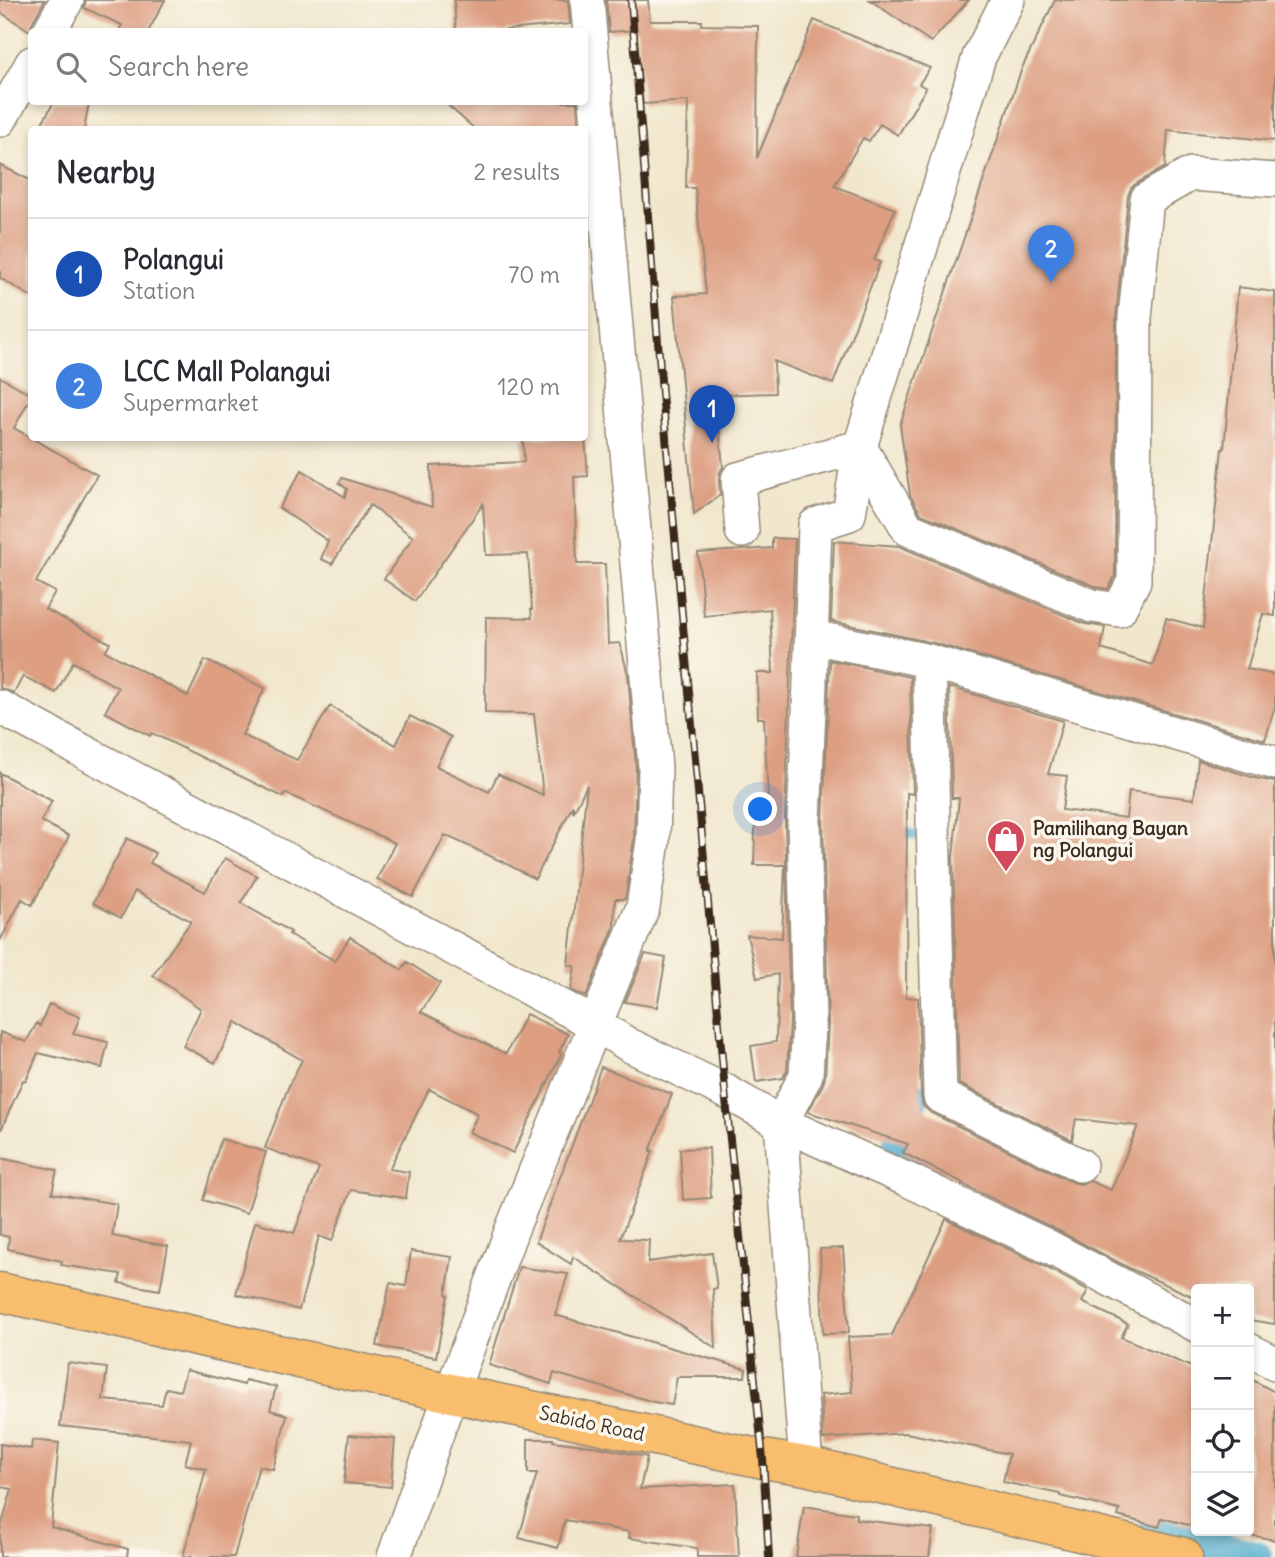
<!DOCTYPE html>
<meta charset="utf-8">
<style>
body{margin:0;font-family:Delius,sans-serif;background:#f7f7f7;color:#2b2b33}
.controls{position:absolute;right:21px;bottom:21px;display:grid;overflow:hidden;border-radius:7px;box-shadow:0 4px 10px #0003}
.controls button{width:63px;height:63px;display:grid;place-items:center;padding:0;border:0;border-bottom:2px solid #e1e1e2;background:#fff;color:#2b2b33;font:35px sans-serif}
.you{position:absolute;left:761px;top:810px;width:24px;height:24px;margin:-18px;border:5px solid #fff;border-radius:50%;background:#1a73e8;box-shadow:0 0 0 10px #1a73e833}
.badge{display:grid;place-items:center;width:46px;height:46px;border-radius:50%;background:#d1495b;color:#fff;font-size:23px;font-weight:700}
.pin{position:absolute;translate:-50% -58px;filter:drop-shadow(0 2px 4px #0008)}
.pin::after{content:'';position:absolute;top:37px;width:24px;height:21px;background:inherit;clip-path:polygon(0 0,100% 0,50% 100%)}
.list{margin:0;padding:0;list-style:none}
h2{display:flex;justify-content:space-between;align-items:center;height:91px;margin:0;padding:0 28px;font-size:30px}
h2 small{font-size:23px;font-weight:400;color:#7c7c81}
.list li{display:grid;grid-template-columns:46px 1fr auto;gap:21px;align-items:center;box-sizing:border-box;height:112px;padding:0 28px;border-top:2px solid #e1e1e2}
.list b{display:block;font-size:26px;white-space:nowrap}
.list p{margin:0;font-size:23px;white-space:nowrap;color:#7c7c81}
.list em{font-size:23px;font-style:normal;color:#7c7c81}
.icon{flex:none;width:38px;height:38px;fill:none;stroke:currentColor;stroke-width:2;stroke-linecap:round;stroke-linejoin:round}
.map{position:relative;flex:none;width:1275px;height:1557px;overflow:hidden}
.search{position:absolute;background:#fff;box-shadow:0 4px 10px #0003;left:28px;top:28px;width:560px;height:77px;display:flex;align-items:center;gap:18px;box-sizing:border-box;padding:0 24px;border-radius:7px;color:#7c7c81;font-size:26px}
.panel{position:absolute;background:#fff;box-shadow:0 4px 10px #0003;left:28px;top:126px;width:560px;height:315px;border-radius:7px}
.map>svg:first-child{display:block}
</style>
<div class="map">
<svg width="1275" height="1557" viewBox="0 0 1275 1557">
<rect width="100%" height="100%" fill="#fbf7ec"/>
<filter id="ink" filterUnits="userSpaceOnUse"><feTurbulence type="fractalNoise" baseFrequency=".0143" numOctaves="2"/><feDisplacementMap in="SourceGraphic" scale="14" xChannelSelector="R" yChannelSelector="G"/><feConvolveMatrix kernelMatrix="1 2 1 2 8 2 1 2 1" color-interpolation-filters="sRGB"/></filter>
<filter id="wash" filterUnits="userSpaceOnUse"><feTurbulence type="fractalNoise" baseFrequency=".00686" numOctaves="4" result="noise"/><feDisplacementMap in="SourceGraphic" scale="28" xChannelSelector="R" yChannelSelector="G"/><feGaussianBlur stdDeviation="1.57" result="paint"/><feColorMatrix in="noise" values="0 0 0 0 0 0 0 0 0 0 0 0 0 0 0 0 0 1.4 0 .05"/><feComposite in="paint" operator="in"/></filter>
<g filter="url(#wash)">
<rect width="100%" height="100%" fill="#f1e7cd"/>
<g fill="none" stroke-linecap="round" stroke-linejoin="round">
<path stroke="#4fabcd" stroke-width="10" d="M 896,830 L 929,839"/>
<path stroke="#4fabcd" stroke-width="35" d="M 911,1097 L 895,1168 L 927,1183
M 1153,1535 L 1255,1557"/>
</g>
<g id="blocks">
<path fill="#dd9e81" d="M 0,0 L 45,0 L 32,23 L 30,31 L 0,12 Z
M 86,0 L 165,0 L 148,32 L 118,32 L 122,25 L 84,8 Z
M 454,0 L 568,0 L 570,24 L 506,30 L 506,32 L 456,32 Z
M 606,0 L 648,0 L 650,21 L 702,21 L 702,25 L 758,26 L 757,158 L 814,20 L 930,68 L 919,84 L 926,88 L 898,135 L 880,124 L 869,141 L 863,138 L 834,186 L 895,209 L 874,260 L 880,262 L 833,384 L 774,361 L 775,393 L 716,395 L 723,467 L 720,472 L 719,480 L 720,495 L 694,514 L 674,296 L 706,294 L 695,188 L 686,188 L 688,101 L 643,104 L 636,30 L 609,32 Z
M 870,0 L 969,0 L 931,42 Z
M 1055,0 L 1275,0 L 1275,141 L 1168,130 L 1165,167 L 1137,183 L 1131,188 L 1128,196 L 1116,317 L 1115,576 L 1108,589 L 1097,587 L 921,514 L 910,495 L 900,425 L 1022,68 Z
M 54,102 L 89,102 L 84,130 L 38,130 Z
M 444,102 L 577,102 L 579,130 L 476,130 Z
M 0,165 L 32,181 L 32,297 L 0,278 Z
M 1238,287 L 1275,292 L 1275,616 L 1263,614 L 1247,669 L 1275,675 L 1275,706 L 1265,740 L 934,643 L 831,621 L 834,541 L 899,546 L 1085,624 L 1105,627 L 1101,649 L 1153,665 L 1166,618 L 1203,628 L 1222,449 L 1224,449 Z
M 0,377 L 32,395 L 14,428 L 97,475 L 36,582 L 55,592 L 45,609 L 110,643 L 105,651 L 188,696 L 205,660 L 265,688 L 242,735 L 297,760 L 330,706 L 396,745 L 410,716 L 451,737 L 436,766 L 489,792 L 498,774 L 543,795 L 534,714 L 485,713 L 486,617 L 532,618 L 531,609 L 532,609 L 528,554 L 486,555 L 483,504 L 415,601 L 384,579 L 413,537 L 370,505 L 332,564 L 321,559 L 328,541 L 279,508 L 302,470 L 345,497 L 347,489 L 339,483 L 342,478 L 432,507 L 431,466 L 524,462 L 523,438 L 585,438 L 588,476 L 574,477 L 577,564 L 605,564 L 608,644 L 620,643 L 628,675 L 636,768 L 634,839 L 625,899 L 615,899 L 614,927 L 586,997 L 571,990 L 575,966 L 568,965 L 587,785 L 573,813 L 573,805 L 535,879 L 503,862 L 445,835 L 413,897 L 377,879 L 395,843 L 285,793 L 283,797 L 152,733 L 150,736 L 105,712 L 118,688 L 73,662 L 56,693 L 23,676 L 14,693 L 0,688 Z
M 772,538 L 795,539 L 785,820 L 790,1022 L 787,1070 L 783,1078 L 756,1082 L 751,1046 L 776,1042 L 778,974 L 757,978 L 747,935 L 782,938 L 785,865 L 754,865 L 756,797 L 768,797 L 764,718 L 758,718 L 757,673 L 773,673 L 770,609 L 704,616 L 698,553 L 772,548 Z
M 830,660 L 910,677 L 913,794 L 907,793 L 906,997 L 918,998 L 921,1096 L 923,1106 L 931,1113 L 1072,1182 L 1081,1184 L 1090,1181 L 1111,1190 L 1138,1126 L 1076,1119 L 1072,1140 L 959,1084 L 953,857 L 959,798 L 952,798 L 949,687 L 1063,721 L 1048,774 L 1067,776 L 1062,810 L 1126,818 L 1129,791 L 1194,799 L 1198,760 L 1255,778 L 1275,782 L 1275,1324 L 1249,1320 L 1249,1289 L 1196,1289 L 1196,1298 L 1131,1269 L 1057,1230 L 962,1184 L 963,1183 L 903,1153 L 908,1144 L 808,1112 L 823,1084 L 825,1077 L 828,1023 L 823,820 Z
M 0,773 L 52,801 L 41,821 L 69,836 L 32,905 L 22,899 L 0,941 Z
M 127,838 L 155,853 L 150,863 L 205,892 L 225,858 L 257,876 L 241,903 L 291,932 L 289,934 L 335,961 L 350,937 L 402,970 L 407,962 L 440,983 L 421,1012 L 506,1054 L 526,1014 L 568,1034 L 559,1052 L 562,1053 L 513,1153 L 469,1132 L 478,1114 L 429,1089 L 389,1169 L 409,1172 L 406,1198 L 351,1190 L 332,1241 L 319,1236 L 299,1310 L 236,1294 L 255,1222 L 294,1233 L 319,1168 L 265,1148 L 290,1083 L 302,1060 L 236,1022 L 215,1063 L 183,1046 L 201,1009 L 153,975 L 191,921 L 135,891 L 121,918 L 93,903 Z
M 645,954 L 666,958 L 657,1007 L 625,1002 Z
M 49,1004 L 80,1017 L 73,1034 L 108,1042 L 102,1068 L 38,1053 L 26,1081 L 23,1080 L 0,1132 L 0,1032 L 26,1042 L 37,1023 L 40,1026 Z
M 601,1067 L 672,1094 L 650,1151 L 653,1151 L 620,1239 L 649,1240 L 648,1262 L 712,1253 L 717,1288 L 713,1289 L 716,1348 L 573,1257 L 571,1264 L 536,1242 Z
M 221,1139 L 266,1152 L 247,1213 L 203,1200 Z
M 709,1148 L 711,1198 L 683,1200 L 680,1149 Z
M 0,1158 L 57,1170 L 52,1193 L 117,1204 L 112,1236 L 168,1246 L 160,1290 L 119,1283 L 121,1274 L 61,1265 L 62,1261 L 8,1249 L 9,1237 L 0,1235 Z
M 946,1219 L 1040,1264 L 1088,1290 L 1082,1302 L 1128,1324 L 1121,1337 L 1196,1369 L 1196,1527 L 1162,1518 L 1159,1527 L 1118,1516 L 1120,1510 L 1060,1496 L 1060,1494 L 1003,1482 L 1009,1454 L 906,1433 L 823,1439 L 821,1395 L 852,1392 L 848,1337 L 892,1335 Z
M 843,1248 L 849,1333 L 823,1334 L 820,1249 Z
M 411,1251 L 452,1257 L 446,1294 L 448,1295 L 436,1357 L 377,1346 L 390,1283 L 406,1286 Z
M 519,1267 L 568,1274 L 555,1315 L 746,1369 L 745,1377 L 677,1377 L 672,1405 L 654,1402 L 554,1373 L 551,1384 L 489,1365 Z
M 68,1363 L 107,1368 L 103,1400 L 162,1405 L 166,1388 L 180,1391 L 186,1370 L 244,1385 L 245,1380 L 276,1387 L 270,1410 L 287,1415 L 273,1469 L 259,1466 L 234,1557 L 183,1557 L 206,1469 L 185,1464 L 191,1440 L 60,1426 Z
M 1249,1378 L 1275,1392 L 1275,1540 L 1249,1535 Z
M 349,1435 L 395,1439 L 391,1487 L 344,1483 Z
M 528,1439 L 553,1439 L 553,1441 L 599,1447 L 647,1457 L 640,1489 L 735,1484 L 739,1557 L 697,1557 L 697,1548 L 629,1538 L 630,1532 L 565,1520 L 558,1548 L 519,1538 L 537,1473 L 528,1473 Z
M 32,1440 L 59,1443 L 51,1527 L 128,1549 L 127,1557 L 0,1557 L 0,1531 L 12,1489 L 0,1487 L 0,1444 L 31,1449 Z
M 804,1506 L 856,1514 L 856,1519 L 933,1529 L 929,1557 L 796,1557 Z"/>
</g>
</g>
<g filter="url(#ink)">
<use href="#blocks" fill-opacity="0" stroke="#968876" stroke-width="2"/>
<g fill="none" stroke-linecap="round" stroke-linejoin="round">
<defs>
<path id="minor" d="M 49,32 L 67,0
M 0,120 L 32,63
M 742,531 L 738,479 L 860,447 L 908,529 L 1092,606 L 1119,610 L 1134,581 L 1135,317 L 1147,199 L 1191,174 L 1275,180
M 812,637 L 929,661 L 1275,763
M 929,661 L 940,1096 L 1080,1165
M 0,707 L 595,1024 L 629,1045 L 725,1091 L 781,1123 L 906,1179 L 1049,1247 L 1196,1325
M 1249,1350 L 1275,1363
M 806,1466 L 781,1123 L 806,1075 L 809,1022 L 804,820 L 809,711 L 815,525 L 849,514 L 860,447 L 979,57 L 1008,0
M 394,1557 L 451,1393 L 512,1229 L 643,907 L 653,841 L 655,767 L 587,0"/>
<path id="major" d="M 0,1292 L 451,1393 L 763,1459 L 806,1466 L 1183,1557"/>
</defs>
<use href="#minor" stroke="#968876" stroke-width="36"/>
<use href="#major" stroke="#968876" stroke-width="41"/>
<use href="#minor" stroke="#fff" stroke-width="33"/>
<use href="#major" stroke="#f9be6d" stroke-width="38"/>
<defs>
<path id="rail" d="M 631,0 L 662,393 L 725,1091 L 763,1459 L 769,1557"/>
</defs>
<use href="#rail" stroke="#3b2a1e" stroke-width="8"/>
<use href="#rail" stroke="#fbf7ec" stroke-width="5" stroke-dasharray="16" stroke-linecap="butt"/>
</g>
</g>
<defs>
<symbol id="shop-pin" viewBox="-11 -11 22 30"><path d="M0 17L-7.5 6A9.5 9.5 0 1 1 7.5 6Z" fill="#d1495b" stroke="#fbf7ec"/><path d="M-5-2.5h2.3a2.7 3.5 0 0 1 5.4 0H5L5.5 6h-11ZM-1.5-2.5h3a1.5 2.3 0 0 0-3 0Z" fill="#fff"/></symbol>
</defs>
<g fill-rule="evenodd">
<use href="#shop-pin" x="984" y="817" width="44" height="60"/>
</g>
<g text-anchor="middle" stroke-width="7" stroke-linejoin="round" paint-order="stroke">
<g font-size="19" font-weight="bold" fill="#3b2a1e" stroke="#fbf7ec" text-anchor="start">
<text x="1033" y="835">Pamilihang Bayan<tspan x="1033" dy="22">ng Polangui</tspan></text>
</g>
<g font-size="19" fill="#3b2a1e" stroke="#fbf7ec">
<text transform="translate(592 1423) rotate(12)" y="7">Sabido Road</text>
</g>
</g>
</svg>
<div class="controls">
<button>+</button>
<button>−</button>
<button><svg class="icon" aria-label="locate" viewBox="0 0 24 24"><circle cx="12" cy="12" r="6"/><path d="M12 2v4M12 18v4M2 12h4M18 12h4"/></svg></button>
<button><svg class="icon" aria-label="layers" viewBox="0 0 24 24"><path d="M12 4l9 5-9 5-9-5zM3 14l9 5 9-5"/></svg></button>
</div>
<div class="you"></div>
<div class="pin badge" style="left:712px;top:443px;background:#1a4fb4">1</div>
<div class="pin badge" style="left:1051px;top:283px;background:#3f7fe0">2</div>
<div class="search"><svg class="icon" aria-label="search" viewBox="0 0 24 24"><circle cx="10" cy="10" r="6"/><path d="M15 15l6 6"/></svg>Search here</div>
<section class="panel">
<h2>Nearby<small>2 results</small></h2>
<ul class="list">
<li><span class="badge" style="background:#1a4fb4">1</span><div><b>Polangui</b><p>Station</p></div><em>70 m</em></li>
<li><span class="badge" style="background:#3f7fe0">2</span><div><b>LCC Mall Polangui</b><p>Supermarket</p></div><em>120 m</em></li>
</ul>
</section>
</div>
